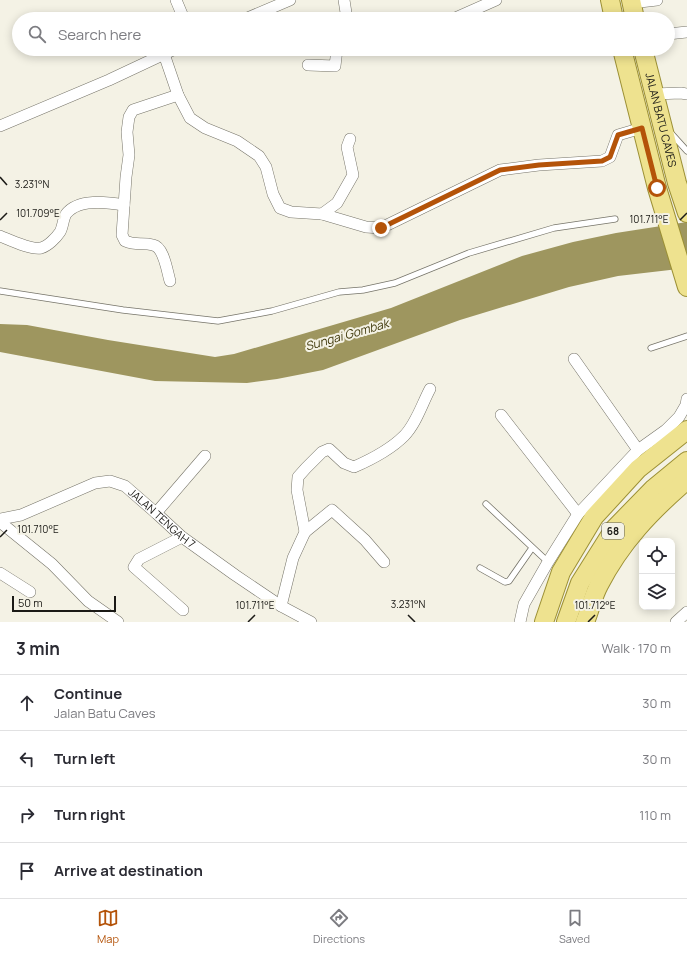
<!DOCTYPE html>
<meta charset="utf-8">
<style>
body{margin:0;font-family:Manrope,sans-serif;background:#f7f7f7;color:#2b2b33}
.controls{position:absolute;right:12px;bottom:12px;display:grid;overflow:hidden;border-radius:8px;box-shadow:0 2px 10px #0003}
.controls button{width:36px;height:36px;display:grid;place-items:center;padding:0;border:0;border-bottom:1px solid #e1e1e2;background:#fff;color:#2b2b33;font:20px sans-serif}
.scale{position:absolute;left:12px;bottom:10px;width:104px;box-sizing:border-box;padding-left:4px;border:2px solid #1b1a16;border-top:0;font-size:11px;line-height:14px;white-space:nowrap;color:#1b1a16;-webkit-text-stroke:3px #f4f2e5;paint-order:stroke}
.stop{position:absolute;width:12px;height:12px;margin:-9px;border:3px solid #b45309;border-radius:50%;background:#fff}
.stop.end{background:#b45309;border-color:#fff;box-shadow:0 1px 4px #0008}
.list{margin:0;padding:0;list-style:none}
h2{display:flex;justify-content:space-between;align-items:center;height:52px;margin:0;padding:0 16px;font-size:17px}
h2 small{font-size:13px;font-weight:400;color:#7c7c81}
.list li{display:grid;grid-template-columns:26px 1fr auto;gap:12px;align-items:center;box-sizing:border-box;height:56px;padding:0 16px;border-top:1px solid #e1e1e2}
.list b{display:block;font-size:15px;white-space:nowrap}
.list p{margin:0;font-size:13px;white-space:nowrap;color:#7c7c81}
.list em{font-size:13px;font-style:normal;color:#7c7c81}
.icon{flex:none;width:22px;height:22px;fill:none;stroke:currentColor;stroke-width:2;stroke-linecap:round;stroke-linejoin:round}
.map{position:relative;flex:none;width:687px;height:622px;overflow:hidden}
.search{position:absolute;background:#fff;box-shadow:0 2px 10px #0003;left:12px;right:12px;top:12px;height:44px;display:flex;align-items:center;gap:10px;box-sizing:border-box;padding:0 14px;border-radius:22px;color:#7c7c81;font-size:15px}
.sheet{height:276px;background:#fff}
nav{display:flex;justify-content:space-around;align-items:center;box-sizing:border-box;height:56px;border-top:1px solid #e1e1e2;background:#fff;font-size:11px;color:#7c7c81}
nav a{display:grid;justify-items:center;gap:2px}
nav .on{color:#b45309}
.map>svg:first-child{display:block}
</style>
<div class="map">
<svg width="687" height="622" viewBox="0 0 687 622">
<rect width="100%" height="100%" fill="#f4f2e5"/>
<path fill="#9e965f" d="M 687,222 L 687,268 L 618,276 L 569,287 L 460,320 L 323,370 L 277,379 L 247,383 L 155,381 L 0,352 L 0,324 L 27,325 L 108,340 L 215,357 L 234,354 L 391,308 L 522,256 L 573,242 L 616,233 Z"/>
<g fill="none" stroke-linecap="round" stroke-linejoin="round">
<defs>
<path id="service" d="M 669,131 L 687,151
M 0,291 L 123,310 L 218,321 L 272,311 L 339,292 L 363,290 L 395,283 L 469,253 L 554,228 L 615,219
M 651,348 L 687,336
M 486,504 L 548,562
M 480,568 L 505,582 L 509,581 L 532,548"/>
<g id="minor">
<path d="M 176,0 L 184,19"/>
<path d="M 344,0 L 347,19"/>
<path d="M 631,3 L 657,0"/>
<path d="M 245,19 L 290,0"/>
<path d="M 453,19 L 496,0"/>
<path d="M 668,34 L 687,32"/>
<path d="M 164,54 L 178,95 L 190,118 L 205,128 L 237,141 L 259,156 L 266,167 L 273,194 L 280,208 L 291,212 L 322,214 L 366,227 L 381,228 L 500,170 L 539,165 L 602,161 L 610,157 L 618,135 L 642,128"/>
<path d="M 308,65 L 335,66 L 337,49"/>
<path d="M 654,94 L 681,93 L 687,94"/>
<path d="M 0,126 L 109,80 L 175,49"/>
<path d="M 322,214 L 337,203 L 353,175 L 347,147 L 350,139"/>
<path d="M 0,236 C 10,240 31,250 41,248 C 48,246 56,238 60,232 C 63,227 63,219 66,214 C 78,198 107,202 124,205"/>
<path d="M 170,281 C 167,271 164,247 153,245 C 142,242 137,246 125,241 L 122,235 L 126,177 L 129,155 L 127,132 L 129,117 L 133,110 L 178,95"/>
<path d="M 574,359 L 638,450"/>
<path d="M 501,415 L 578,514"/>
<path d="M 156,513 L 205,456"/>
<path id="s1" d="M 0,519 L 21,515 L 95,483 L 110,481 L 125,486 L 156,513 L 182,537 L 235,575 L 281,606 L 311,622"/>
<path d="M 0,522 L 52,564 L 88,601 L 118,622"/>
<path d="M 305,532 L 332,510 L 365,540 L 384,562"/>
<path d="M 182,537 L 139,559 L 134,567 L 183,610"/>
<path d="M 0,573 L 30,592"/>
<path d="M 281,606 L 293,558 L 305,532 L 297,490 L 298,477 L 306,468 L 322,452 L 329,449 L 344,463 L 354,467 C 370,460 391,449 404,436 C 416,424 422,404 430,389"/>
<path d="M 520,622 L 524,604 L 548,562 L 578,514 L 638,450 L 666,430 L 679,417 L 686,405 L 687,399"/>
<path d="M 676,622 L 687,612"/>
</g>
<g id="primary">
<path d="M 610,0 L 614,19"/>
<path d="M 631,0 L 635,19"/>
<path d="M 622,49 L 657,188 L 687,287"/>
<path id="s2" d="M 643,49 L 677,183 L 687,213"/>
<path d="M 544,622 L 561,572 L 594,517 L 638,469 L 687,430"/>
<path d="M 566,622 L 580,583 L 614,529 L 653,489 L 687,461"/>
<path d="M 585,622 C 590,610 593,596 599,585 C 621,542 651,511 687,480"/>
</g>
</defs>
<use href="#service" stroke="#767469" stroke-width="7"/>
<use href="#minor" stroke="#767469" stroke-width="12"/>
<use href="#primary" stroke="#9c9035" stroke-width="20"/>
<use href="#service" stroke="#fff" stroke-width="5.5"/>
<use href="#minor" stroke="#fff" stroke-width="11"/>
<use href="#primary" stroke="#eee28f" stroke-width="18"/>
</g>
<g fill="none" stroke-linecap="round" stroke-linejoin="round">
<path stroke="#b45309" stroke-width="5" d="M 381,228 L 500,170 L 539,165 L 602,161 L 610,157 L 618,135 L 642,128 L 657,188"/>
</g>
<path fill="none" stroke="#1b1a16" stroke-width="1.5" d="M 0,177 L 7,185M 0,220 L 7,213M 680,220 L 687,213M 0,537 L 7,530M 408,615 L 415,622M 248,622 L 255,615M 588,622 L 595,615"/>
<g text-anchor="middle" stroke-width="4" stroke-linejoin="round" paint-order="stroke">
<rect fill="#f4f2e5" stroke="#5c5b54" stroke-width="1" x="602" y="523" width="22" height="16" rx="3"/>
<g font-size="10" font-weight="bold" fill="#1b1a16">
<text x="613" y="535">68</text>
</g>
<g font-size="11" fill="#1b1a16" stroke="#f4f2e5">
<text dy="4" stroke="none"><textPath href="#s2" startOffset="73">JALAN BATU CAVES</textPath></text>
<text dy="4" stroke="none"><textPath href="#s1" startOffset="182">JALAN TENGAH 7</textPath></text>
</g>
<g font-size="12" font-style="italic" fill="#3f380a" stroke="#f4f2e5">
<text transform="translate(347 335) rotate(-16)" y="4">Sungai Gombak</text>
</g>
</g>
<g font-size="10" text-anchor="middle" fill="#1b1a16" stroke="#f4f2e5" stroke-width="4" stroke-linejoin="round" paint-order="stroke">
<text x="32" y="188">3.231°N</text>
<text x="38" y="217">101.709°E</text>
<text x="649" y="223">101.711°E</text>
<text x="38" y="533">101.710°E</text>
<text x="408" y="608">3.231°N</text>
<text x="255" y="609">101.711°E</text>
<text x="595" y="609">101.712°E</text>
</g>
</svg>
<div class="controls">
<button><svg class="icon" aria-label="locate" viewBox="0 0 24 24"><circle cx="12" cy="12" r="6"/><path d="M12 2v4M12 18v4M2 12h4M18 12h4"/></svg></button>
<button><svg class="icon" aria-label="layers" viewBox="0 0 24 24"><path d="M12 4l9 5-9 5-9-5zM3 14l9 5 9-5"/></svg></button>
</div>
<div class="scale">50 m</div>
<div class="stop" style="left:657px;top:188px"></div>
<div class="stop end" style="left:381px;top:228px"></div>
<div class="search"><svg class="icon" aria-label="search" viewBox="0 0 24 24"><circle cx="10" cy="10" r="6"/><path d="M15 15l6 6"/></svg>Search here</div>
</div>
<section class="sheet">
<h2>3 min<small>Walk · 170 m</small></h2>
<ul class="list">
<li><svg class="icon" aria-label="ahead" viewBox="0 0 24 24"><path d="M12 20V5M6 11l6-6 6 6"/></svg><div><b>Continue</b><p>Jalan Batu Caves</p></div><em>30 m</em></li>
<li><svg class="icon" aria-label="left" viewBox="0 0 24 24"><path d="M17 20v-9H6M10 6l-5 5 5 5"/></svg><div><b>Turn left</b></div><em>30 m</em></li>
<li><svg class="icon" aria-label="right" viewBox="0 0 24 24"><path d="M7 20v-9h11M14 6l5 5-5 5"/></svg><div><b>Turn right</b></div><em>110 m</em></li>
<li><svg class="icon" aria-label="arrive" viewBox="0 0 24 24"><path d="M6 21V4h12l-3 4 3 4H6"/></svg><div><b>Arrive at destination</b></div></li>
</ul>
</section>
<nav>
<a class="on"><svg class="icon" aria-label="map" viewBox="0 0 24 24"><path d="M3 6l6-2 6 2 6-2v14l-6 2-6-2-6 2zM9 4v14M15 6v14"/></svg>Map</a>
<a><svg class="icon" aria-label="directions" viewBox="0 0 24 24"><path d="M12 3l9 9-9 9-9-9zM9 14v-3h6M13 9l2 2-2 2"/></svg>Directions</a>
<a><svg class="icon" aria-label="saved" viewBox="0 0 24 24"><path d="M7 4h10v16l-5-4-5 4z"/></svg>Saved</a>
</nav>
